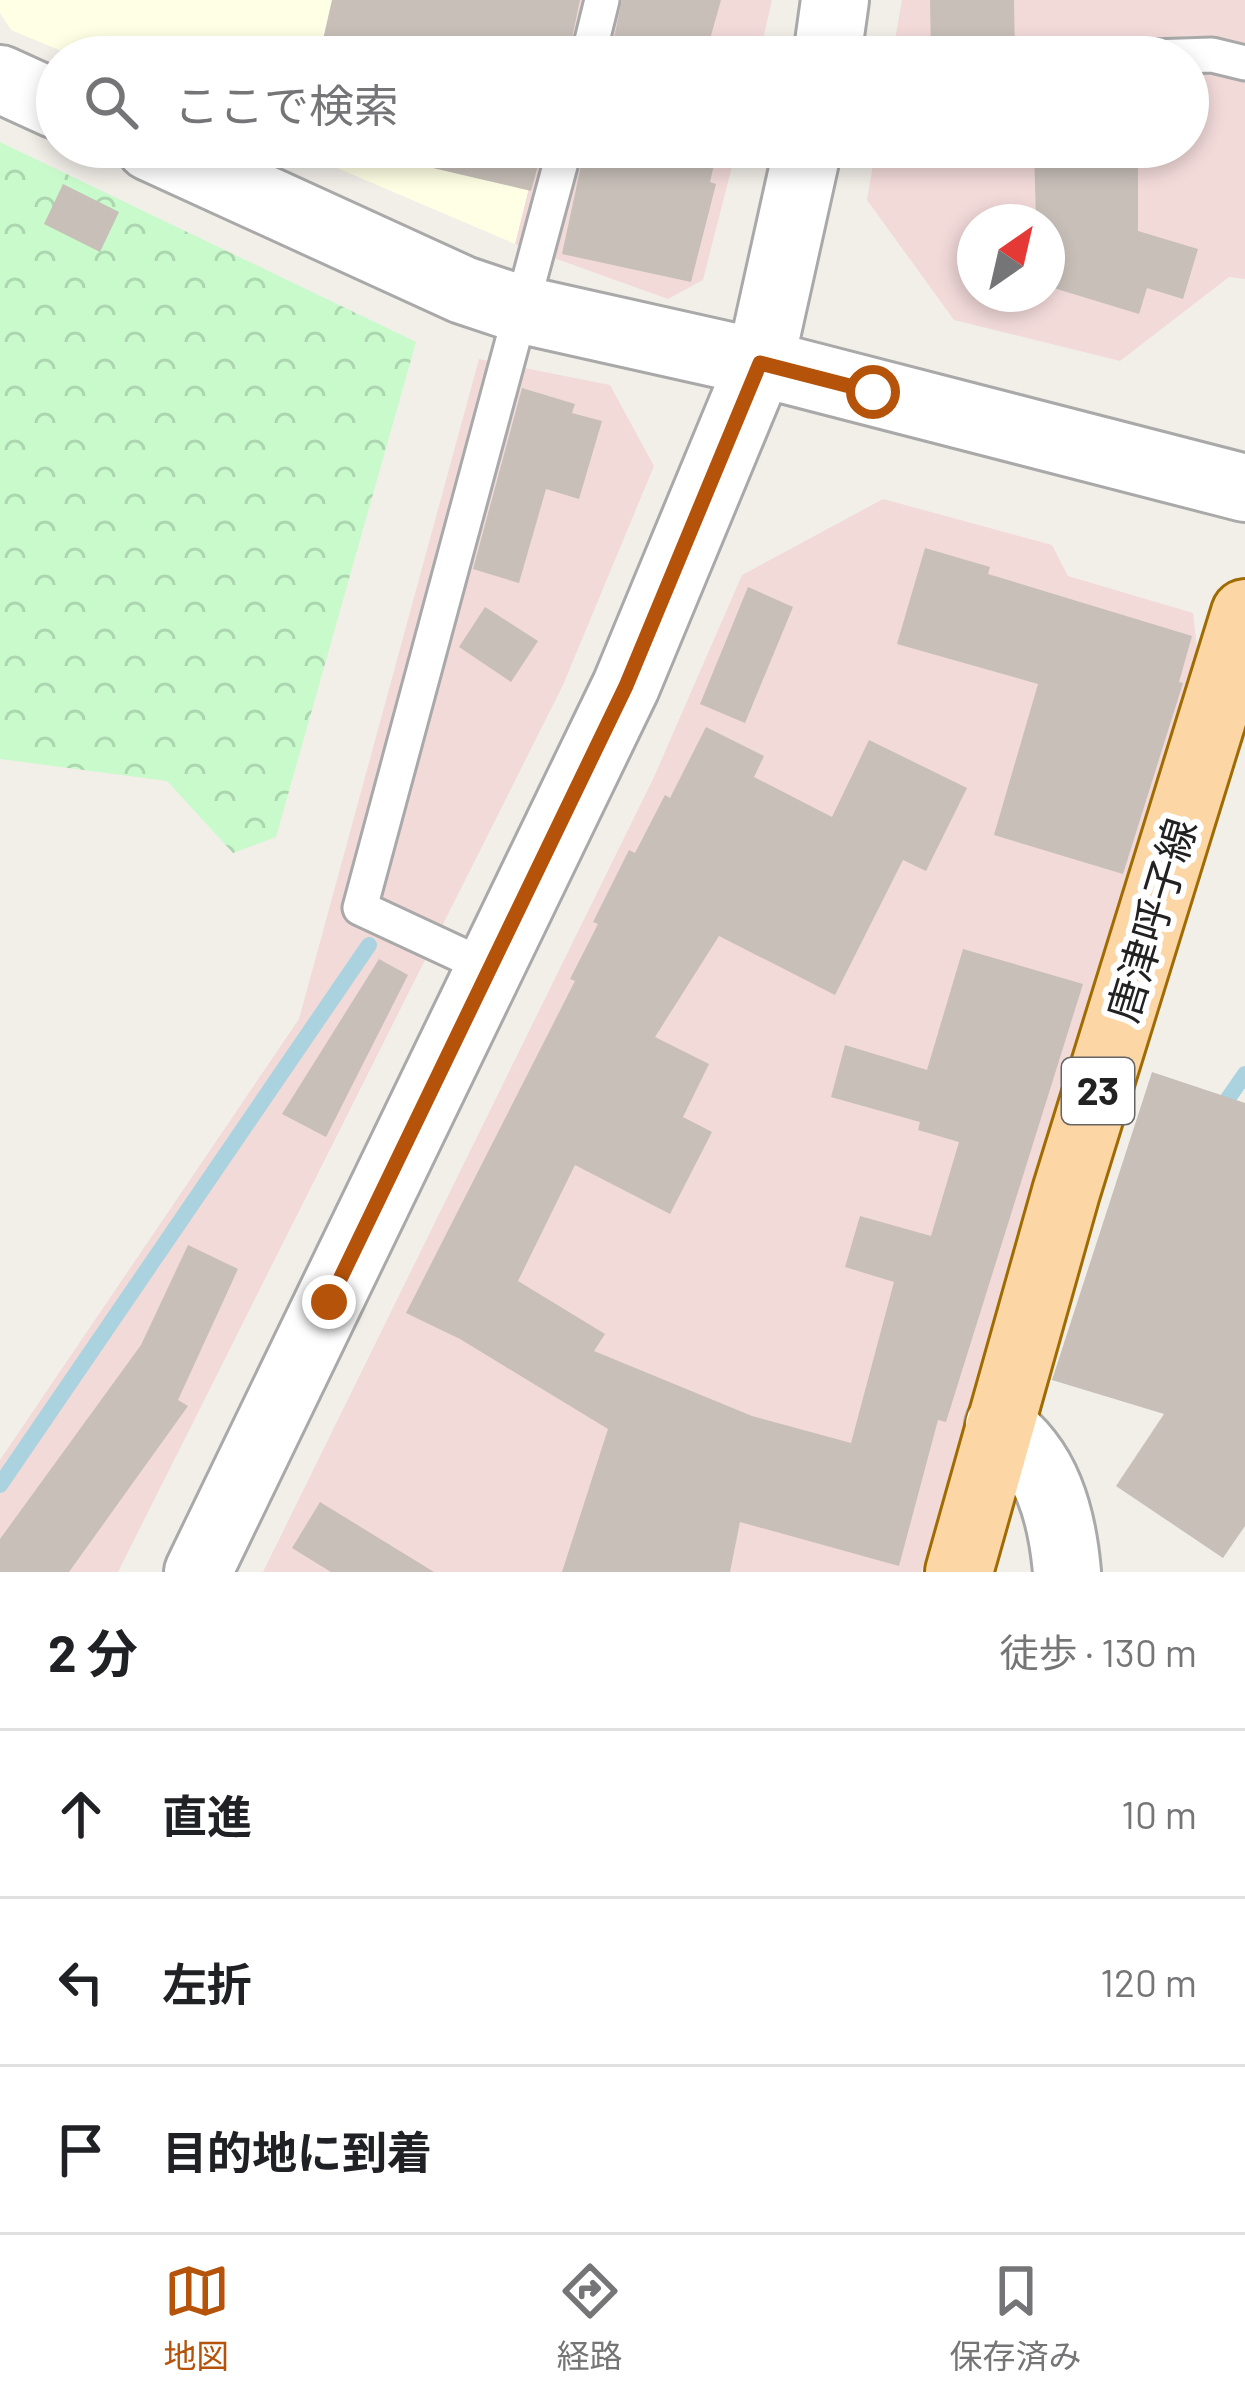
<!DOCTYPE html>
<html lang="ja">
<meta charset="utf-8">
<style>
body{margin:0;font-family:Barlow,"Noto Sans JP",sans-serif;background:#f6f6f6;color:#202124}
.compass{position:absolute;left:957px;top:204px;width:108px;height:108px;border-radius:50%;background:#fff;box-shadow:0 6px 18px #0003;rotate:34deg}
.stop{position:absolute;width:36px;height:36px;margin:-27px;border:9px solid #b45309;border-radius:50%;background:#fff}
.stop.end{background:#b45309;border-color:#fff;box-shadow:0 3px 12px #0008}
.list{margin:0;padding:0;list-style:none}
h2{display:flex;justify-content:space-between;align-items:center;height:156px;margin:0;padding:0 48px;font-size:51px}
h2 small{font-size:39px;font-weight:400;color:#757577}
.list li{display:grid;grid-template-columns:78px 1fr auto;gap:36px;align-items:center;box-sizing:border-box;height:168px;padding:0 48px;border-top:3px solid #e0e0e0}
.list b{display:block;font-size:45px;white-space:nowrap}
.list em{font-size:39px;font-style:normal;color:#757577}
.icon{flex:none;width:66px;height:66px;fill:none;stroke:currentColor;stroke-width:2;stroke-linecap:round;stroke-linejoin:round}
.map{position:relative;flex:none;width:1245px;height:1572px;overflow:hidden}
.search{position:absolute;background:#fff;box-shadow:0 6px 18px #0003;left:36px;right:36px;top:36px;height:132px;display:flex;align-items:center;gap:30px;box-sizing:border-box;padding:0 42px;border-radius:66px;color:#757577;font-size:45px}
.sheet{height:660px;background:#fff}
nav{display:flex;justify-content:space-around;align-items:center;box-sizing:border-box;height:168px;border-top:3px solid #e0e0e0;background:#fff;font-size:33px;color:#757577}
nav a{display:grid;justify-items:center;gap:6px}
nav .on{color:#b45309}
.map>svg:first-child{display:block}
</style>
<div class="map">
<svg width="1245" height="1572" viewBox="0 0 1245 1572">
<defs>
<pattern id="park-crowns" width="20" height="18" patternUnits="userSpaceOnUse" patternTransform="scale(3)"><rect width="20" height="18" fill="#c8facc"/><path d="M2 6a3 3 0 1 1 6 0M12 15a3 3 0 1 1 6 0" fill="none" stroke="#acd6af"/></pattern>
</defs>
<rect width="100%" height="100%" fill="#f2efe9"/>
<path fill="#f2dad9" fill-rule="evenodd" d="M 576,0 L 772,0 L 759,57 L 562,57 Z
M 902,0 L 1245,0 L 1245,279 L 1229,277 L 1120,361 L 954,320 L 867,200 L 876,147 L 1188,147 L 1188,57 L 892,57 ZM 975,222 L 1047,222 L 1047,294 L 975,294 Z
M 539,147 L 737,147 L 703,280 L 668,299 L 515,244 Z
M 479,359 L 610,385 L 654,466 L 563,685 L 118,1572 L 0,1572 L 0,1460 L 299,1019 Z
M 883,499 L 1052,545 L 1068,576 L 1193,613 L 1199,666 L 921,1572 L 263,1572 L 654,777 L 742,575 Z"/>
<path fill="#ffffe5" d="M 0,0 L 576,0 L 562,57 L 76,57 L 11,30 L 0,13 Z
M 288,147 L 539,147 L 515,244 Z"/>
<path fill="url(#park-crowns)" d="M 0,142 L 416,342 L 276,837 L 233,853 L 167,781 L 0,759 Z"/>
<g fill="none" stroke-linecap="round" stroke-linejoin="round">
<path stroke="#aad3df" stroke-width="16" d="M 1218,1113 L 1245,1074
M 0,1485 L 369,945"/>
</g>
<path fill="#c7bfb8" d="M 332,0 L 580,0 L 568,57 L 319,57 Z
M 622,0 L 721,0 L 705,57 L 610,57 Z
M 930,0 L 1014,0 L 1015,57 L 931,57 Z
M 422,147 L 543,147 L 531,191 L 420,165 Z
M 585,147 L 718,147 L 710,182 L 716,184 L 691,282 L 562,254 Z
M 1034,147 L 1138,147 L 1138,231 L 1198,249 L 1183,299 L 1147,288 L 1139,314 L 1047,286 L 1047,222 L 1036,222 Z
M 63,184 L 119,212 L 100,252 L 44,224 Z
M 522,388 L 575,404 L 572,413 L 602,421 L 579,499 L 546,489 L 519,583 L 473,569 Z
M 925,548 L 990,567 L 988,574 L 1192,636 L 1179,682 L 1183,683 L 1123,874 L 994,835 L 1038,684 L 897,644 Z
M 748,587 L 793,607 L 745,723 L 700,704 Z
M 485,607 L 538,641 L 511,682 L 459,647 Z
M 706,727 L 764,756 L 754,777 L 832,817 L 869,740 L 967,788 L 926,871 L 903,860 L 835,995 L 719,936 L 655,1037 L 709,1064 L 683,1117 L 712,1132 L 670,1214 L 575,1165 L 518,1281 L 605,1334 L 594,1351 L 752,1416 L 851,1443 L 894,1282 L 845,1267 L 860,1216 L 931,1236 L 959,1142 L 918,1130 L 920,1122 L 831,1097 L 845,1045 L 927,1070 L 963,949 L 1083,984 L 946,1422 L 938,1420 L 899,1566 L 740,1522 L 730,1572 L 562,1572 L 608,1429 L 460,1339 L 406,1313 L 575,981 L 570,979 L 598,924 L 593,922 L 629,850 L 635,853 L 665,795 L 670,798 Z
M 379,959 L 408,975 L 326,1137 L 282,1114 Z
M 1152,1072 L 1245,1103 L 1245,1526 L 1223,1558 L 1116,1486 L 1164,1414 L 1052,1380 Z
M 188,1245 L 238,1269 L 178,1400 L 188,1406 L 69,1572 L 0,1572 L 0,1539 L 141,1345 Z
M 320,1502 L 434,1572 L 331,1572 L 292,1548 Z"/>
<g fill="none" stroke-linecap="round" stroke-linejoin="round">
<defs>
<path id="service" d="M 588,57 L 602,0
M 1151,57 L 1212,55 L 1245,63
M 491,969 L 360,908 L 565,147"/>
<path id="minor" d="M 0,79 L 57,105
M 150,147 L 463,290 L 523,310 L 760,363
M 999,1425 C 1047,1459 1062,1515 1067,1572"/>
<path id="tertiary" d="M 827,57 L 835,0
M 760,363 L 1245,488
M 198,1572 L 626,686 L 760,363 L 808,147"/>
<path id="primary" d="M 959,1572 L 1066,1192 L 1245,613"/>
</defs>
<use href="#service" stroke="#a9a9a9" stroke-width="39"/>
<use href="#minor" stroke="#a9a9a9" stroke-width="72"/>
<use href="#tertiary" stroke="#a9a9a9" stroke-width="72"/>
<use href="#primary" stroke="#a06b00" stroke-width="72"/>
<use href="#service" stroke="#fff" stroke-width="33"/>
<use href="#minor" stroke="#fff" stroke-width="66"/>
<use href="#tertiary" stroke="#fff" stroke-width="66"/>
<use href="#primary" stroke="#fcd6a4" stroke-width="66"/>
</g>
<g fill="none" stroke-linecap="round" stroke-linejoin="round">
<path stroke="#b45309" stroke-width="15" d="M 329,1302 L 626,686 L 760,363 L 873,392"/>
</g>
<g text-anchor="middle" stroke-width="12" stroke-linejoin="round" paint-order="stroke">
<rect fill="#fff" stroke="#646464" stroke-width="3" x="1062" y="1058" width="72" height="66" rx="9"/>
<g font-size="39" font-weight="bold" fill="#222">
<text x="1098" y="1105">23</text>
</g>
<g font-size="42" fill="#222" stroke="#fff">
<text transform="translate(1152 920) rotate(-73)" y="15">唐津呼子線</text>
</g>
</g>
</svg>
<svg class="compass" viewBox="-18 -18 36 36"><path d="M0-13l5 13h-10z" fill="#e53935"/><path d="M0 13l5-13h-10z" fill="#757577"/></svg>
<div class="stop" style="left:873px;top:392px"></div>
<div class="stop end" style="left:329px;top:1302px"></div>
<div class="search"><svg class="icon" aria-label="search" viewBox="0 0 24 24"><circle cx="10" cy="10" r="6"/><path d="M15 15l6 6"/></svg>ここで検索</div>
</div>
<section class="sheet">
<h2>2 分<small>徒歩 · 130 m</small></h2>
<ul class="list">
<li><svg class="icon" aria-label="ahead" viewBox="0 0 24 24"><path d="M12 20V5M6 11l6-6 6 6"/></svg><div><b>直進</b></div><em>10 m</em></li>
<li><svg class="icon" aria-label="left" viewBox="0 0 24 24"><path d="M17 20v-9H6M10 6l-5 5 5 5"/></svg><div><b>左折</b></div><em>120 m</em></li>
<li><svg class="icon" aria-label="arrive" viewBox="0 0 24 24"><path d="M6 21V4h12l-3 4 3 4H6"/></svg><div><b>目的地に到着</b></div></li>
</ul>
</section>
<nav>
<a class="on"><svg class="icon" aria-label="map" viewBox="0 0 24 24"><path d="M3 6l6-2 6 2 6-2v14l-6 2-6-2-6 2zM9 4v14M15 6v14"/></svg>地図</a>
<a><svg class="icon" aria-label="directions" viewBox="0 0 24 24"><path d="M12 3l9 9-9 9-9-9zM9 14v-3h6M13 9l2 2-2 2"/></svg>経路</a>
<a><svg class="icon" aria-label="saved" viewBox="0 0 24 24"><path d="M7 4h10v16l-5-4-5 4z"/></svg>保存済み</a>
</nav>
